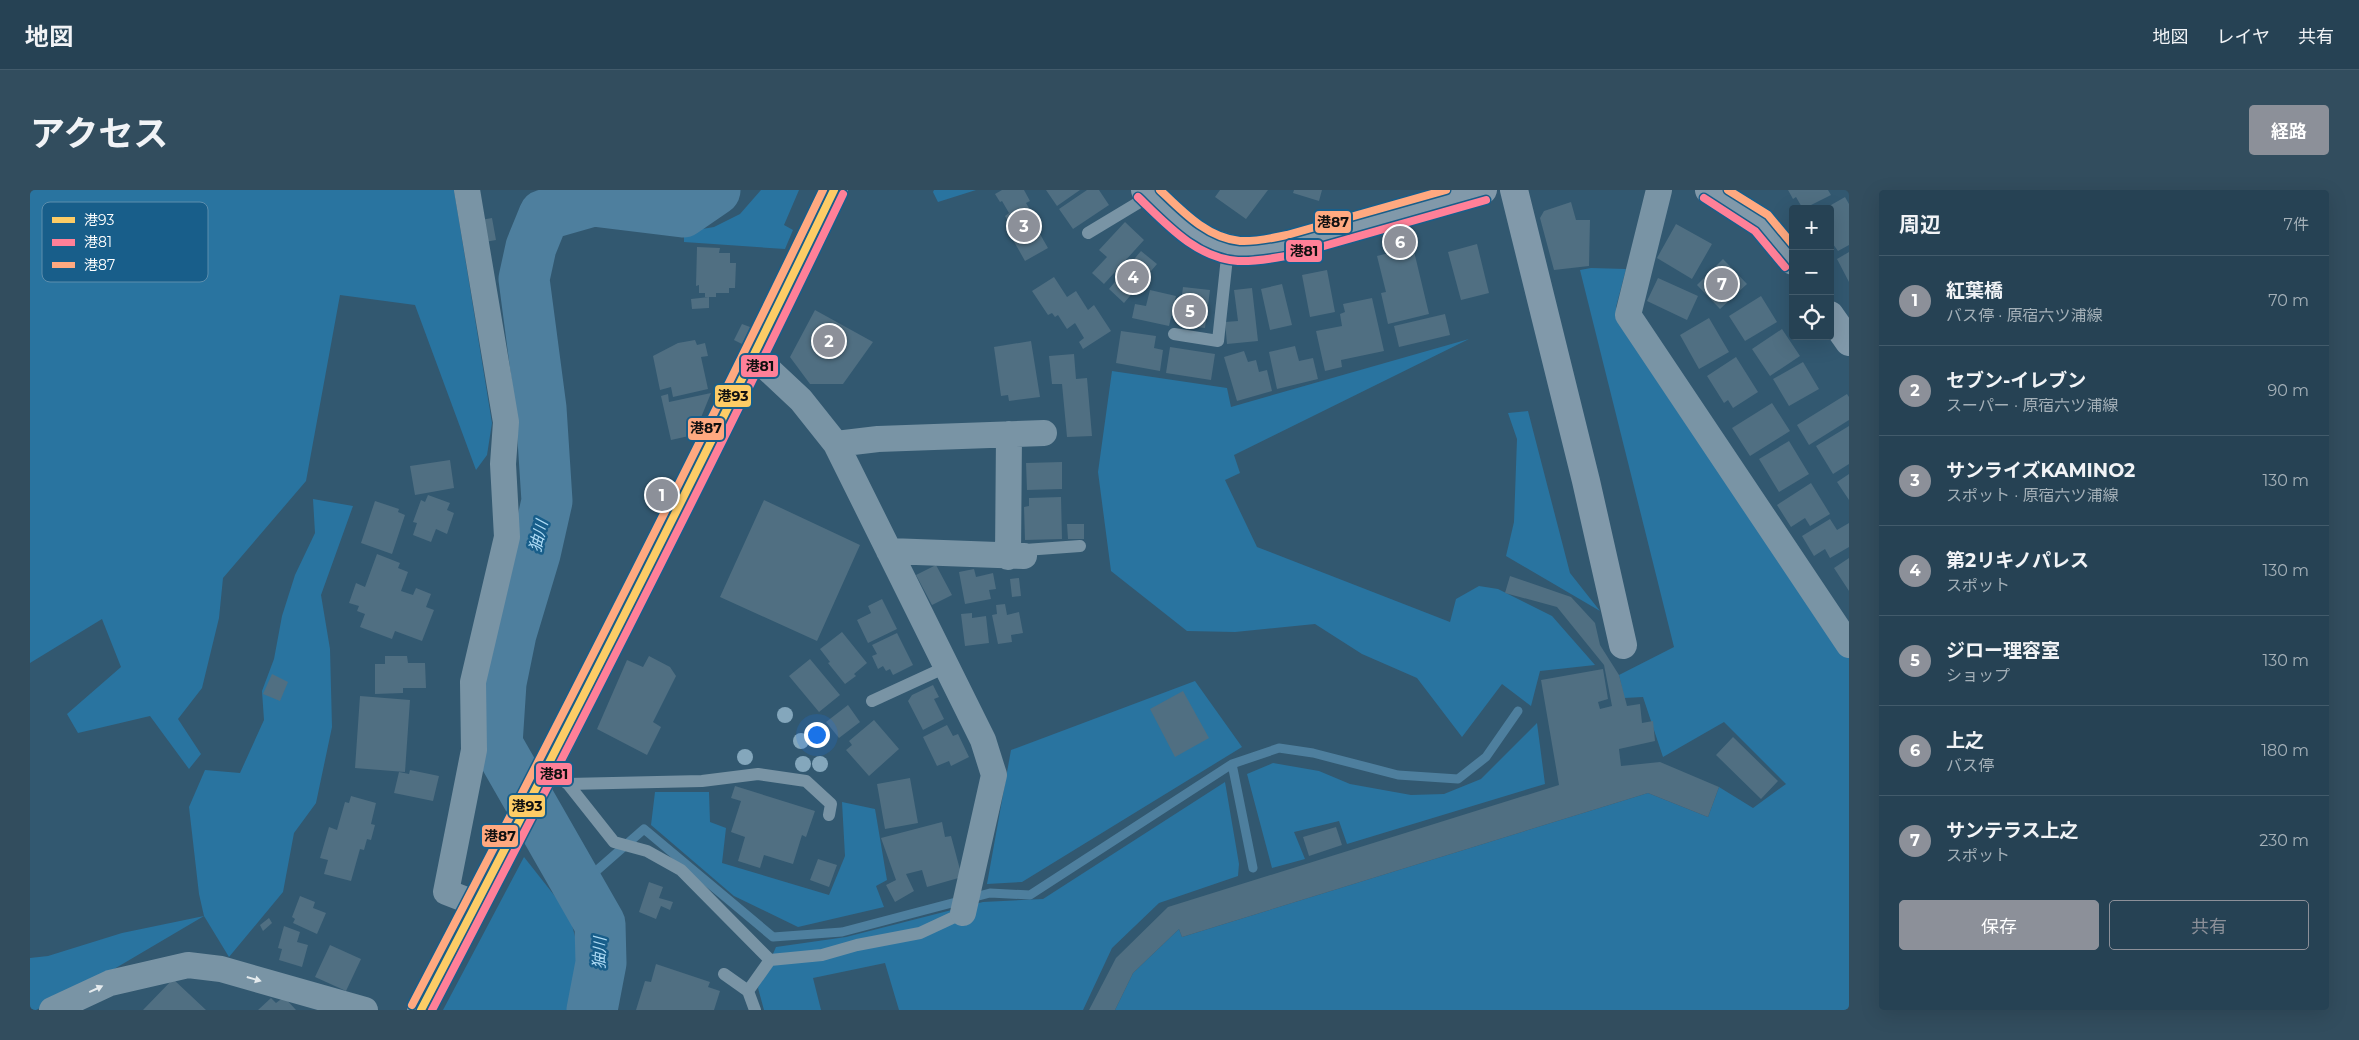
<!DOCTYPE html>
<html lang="ja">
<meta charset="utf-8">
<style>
body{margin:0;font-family:Montserrat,"Noto Sans JP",sans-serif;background:#324d5e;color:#f1f3f6}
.controls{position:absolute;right:15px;top:15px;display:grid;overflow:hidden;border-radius:5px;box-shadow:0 5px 20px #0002}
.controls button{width:45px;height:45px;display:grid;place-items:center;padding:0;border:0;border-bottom:1px solid #425b6b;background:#264254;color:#f1f3f6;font:25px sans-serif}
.you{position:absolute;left:786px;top:544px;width:18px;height:18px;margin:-12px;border:4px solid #fff;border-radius:50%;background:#1a73e8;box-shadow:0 0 0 8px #1a73e833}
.badge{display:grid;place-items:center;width:32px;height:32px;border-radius:50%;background:#8c9099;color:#fff;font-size:16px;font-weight:700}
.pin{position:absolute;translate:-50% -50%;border:2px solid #fff;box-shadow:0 1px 5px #0006}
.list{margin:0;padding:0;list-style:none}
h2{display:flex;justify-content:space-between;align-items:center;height:65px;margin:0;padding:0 20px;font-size:21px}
h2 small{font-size:16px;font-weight:400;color:#a4b0b8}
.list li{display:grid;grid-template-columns:32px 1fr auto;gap:15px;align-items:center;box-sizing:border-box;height:90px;padding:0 20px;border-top:1px solid #425b6b}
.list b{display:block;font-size:19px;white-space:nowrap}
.list p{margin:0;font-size:16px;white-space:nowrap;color:#a4b0b8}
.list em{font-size:16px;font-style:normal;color:#a4b0b8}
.actions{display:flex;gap:10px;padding:15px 20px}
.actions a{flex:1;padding:11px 0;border:1px solid #8c9099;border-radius:5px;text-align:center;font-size:18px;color:#8c9099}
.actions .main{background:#8c9099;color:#fff}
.icon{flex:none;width:28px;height:28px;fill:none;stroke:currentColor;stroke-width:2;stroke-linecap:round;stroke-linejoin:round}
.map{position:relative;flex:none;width:1819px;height:820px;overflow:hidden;border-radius:5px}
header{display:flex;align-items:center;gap:30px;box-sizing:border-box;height:70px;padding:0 25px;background:#264254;border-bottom:1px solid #425b6b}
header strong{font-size:24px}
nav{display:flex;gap:28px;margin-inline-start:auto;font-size:18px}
.intro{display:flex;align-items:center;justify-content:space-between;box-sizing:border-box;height:120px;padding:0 30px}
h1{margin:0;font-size:35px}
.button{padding:12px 22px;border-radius:5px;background:#8c9099;color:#fff;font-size:18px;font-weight:700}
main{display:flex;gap:30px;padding:0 30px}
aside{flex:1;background:#264254;border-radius:5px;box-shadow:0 5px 20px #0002}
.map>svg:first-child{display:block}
</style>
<header>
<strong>地図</strong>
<nav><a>地図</a><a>レイヤ</a><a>共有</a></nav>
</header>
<div class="intro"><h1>アクセス</h1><a class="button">経路</a></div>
<main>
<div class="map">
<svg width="1819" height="820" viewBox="0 0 1819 820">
<rect width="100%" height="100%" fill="#325870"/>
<path fill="#2974a0" d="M 0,0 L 424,0 L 462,233 L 457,265 L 446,280 L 385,115 L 310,105 L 276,291 L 193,388 L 189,428 L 172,498 L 148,529 L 171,564 L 159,579 L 120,526 L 48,543 L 37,524 L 91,477 L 72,429 L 0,473 Z
M 731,0 L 769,0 L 754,35 L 763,40 L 755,59 L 654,52 L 654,42 L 684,37 L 710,24 Z
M 904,0 L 946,0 L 908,12 L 903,2 Z
M 1561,78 L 1596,79 L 1586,117 L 1819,468 L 1819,820 L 1085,820 L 1103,783 L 1149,739 L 1152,747 L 1618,603 L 1678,627 L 1689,597 L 1723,618 L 1756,594 L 1694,532 L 1633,567 L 1613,507 L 1594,508 L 1589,485 L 1644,457 L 1550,80 Z
M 1439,149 L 1204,265 L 1210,283 L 1195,290 L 1227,357 L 1420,432 L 1426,409 L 1449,396 L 1468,399 L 1522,426 L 1565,475 L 1510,481 L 1501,516 L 1472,494 L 1432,547 L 1387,488 L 1332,464 L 1285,434 L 1205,442 L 1157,441 L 1081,381 L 1068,282 L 1082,181 L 1197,198 L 1201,217 Z
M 1498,221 L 1540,383 L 1570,421 L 1476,366 L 1484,332 L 1487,249 L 1478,223 Z
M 283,309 L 323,316 L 291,405 L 300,459 L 302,537 L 286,613 L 264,643 L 253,702 L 199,767 L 174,726 L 62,792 L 6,820 L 0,820 L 0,768 L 18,766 L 92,743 L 174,726 L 169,704 L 159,617 L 175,580 L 210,583 L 234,530 L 232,501 L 244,469 L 252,426 L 265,385 L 285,343 Z
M 1165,491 L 1212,557 L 992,692 L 957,694 L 981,560 Z
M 1507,533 L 1515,594 L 1317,654 L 1309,631 L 1264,642 L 1275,669 L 1242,678 L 1217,584 L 1243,573 L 1289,581 L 1320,594 L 1381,605 L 1414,604 L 1451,589 Z
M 1195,592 L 1209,674 L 1208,686 L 1129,713 L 1082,758 L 1053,820 L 869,820 L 855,773 L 783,788 L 791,820 L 734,820 L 728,798 L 746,757 L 816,747 L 953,712 L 1013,709 Z
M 625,602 L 679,602 L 680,632 L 696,638 L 692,673 L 799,705 L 815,666 L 812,612 L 845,619 L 857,690 L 846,696 L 854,717 L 768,737 L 704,706 L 621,635 Z
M 494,667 L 539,724 L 553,776 L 549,804 L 580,820 L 413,820 Z"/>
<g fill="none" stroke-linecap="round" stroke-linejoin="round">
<path stroke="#4e7f9e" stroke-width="9" d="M 1202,574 L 1223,678
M 548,697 L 614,639 L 743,747 L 812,742 L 960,703 L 1000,705 L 1202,574 L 1249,558 L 1283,563 L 1368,585 L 1428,589 L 1456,567 L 1488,521"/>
<path stroke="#4e7f9e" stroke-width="51" d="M 562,820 L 571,773 L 570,734 L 467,554 L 471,493 L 481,444 L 505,364 L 517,311 L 511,218 L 494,89 L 501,57 L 514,25 L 563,11 L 653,22 L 685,0"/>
</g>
<path fill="#506f82" d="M 972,0 L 994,0 L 1000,11 L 996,13 L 1009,35 L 1006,37 L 1018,58 L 995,71 L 978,41 L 983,39 L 975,26 L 979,23 L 972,11 L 970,12 L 965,4 Z
M 1016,0 L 1050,0 L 1027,16 Z
M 1057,0 L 1069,0 L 1079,15 L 1043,39 L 1029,19 Z
M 1190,0 L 1238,0 L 1216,29 L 1185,7 Z
M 1264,0 L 1292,0 L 1289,11 L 1263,3 Z
M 1758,0 L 1798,0 L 1801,5 L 1773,19 L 1766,7 L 1763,9 Z
M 1815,7 L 1819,14 L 1819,55 L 1808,61 L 1800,50 L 1800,19 L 1794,19 Z
M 1541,12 L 1546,30 L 1560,30 L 1559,76 L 1524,80 L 1510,28 L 1514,21 Z
M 462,28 L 466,50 L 455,52 L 451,30 Z
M 1095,32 L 1114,50 L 1074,94 L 1062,83 L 1077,67 L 1069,60 Z
M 1646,34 L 1682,54 L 1662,89 L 1627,68 Z
M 1447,54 L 1459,103 L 1431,110 L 1418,62 Z
M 667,57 L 690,58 L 689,63 L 700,63 L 700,73 L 706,73 L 705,98 L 699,98 L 699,103 L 686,103 L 686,107 L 675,107 L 675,103 L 669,103 L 669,95 L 666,96 Z
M 1383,57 L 1399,124 L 1358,134 L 1351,103 L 1356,102 L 1347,66 Z
M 1111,61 L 1127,74 L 1094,113 L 1079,99 Z
M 1819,62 L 1819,92 L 1807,69 Z
M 1693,69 L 1717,94 L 1690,119 L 1667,95 Z
M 1297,80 L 1305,122 L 1280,127 L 1272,85 Z
M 1024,87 L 1037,107 L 1046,101 L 1058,120 L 1064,115 L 1081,141 L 1053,159 L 1049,152 L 1054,148 L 1045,133 L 1037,139 L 1028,125 L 1025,127 L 1022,123 L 1018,125 L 1002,101 Z
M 1628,88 L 1668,106 L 1657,130 L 1617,111 Z
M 1252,94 L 1262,135 L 1240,140 L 1231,99 Z
M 1153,97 L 1180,100 L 1175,138 L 1148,135 Z
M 1222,98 L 1228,151 L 1197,154 L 1195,132 L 1208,131 L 1204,100 Z
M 1120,100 L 1146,106 L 1139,136 L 1102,128 L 1105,114 L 1116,116 Z
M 1731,106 L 1747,132 L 1715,151 L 1699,126 Z
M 679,107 L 679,118 L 662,119 L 661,109 Z
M 1342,108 L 1354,161 L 1311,170 L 1312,177 L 1295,181 L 1286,141 L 1312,136 L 1310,124 L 1315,122 L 1313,114 Z
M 785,120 L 843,152 L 813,194 L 780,194 L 760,167 Z
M 1415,124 L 1420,145 L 1369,157 L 1364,136 Z
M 1679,128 L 1699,162 L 1669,179 L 1650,145 Z
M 712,134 L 720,137 L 712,154 L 704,150 Z
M 1752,139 L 1770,166 L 1740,186 L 1722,159 Z
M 1091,141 L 1126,146 L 1124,158 L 1133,160 L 1130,181 L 1086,173 Z
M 665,150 L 667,155 L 675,153 L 678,166 L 671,167 L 678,199 L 643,207 L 641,197 L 630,200 L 623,166 L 648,153 Z
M 1001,151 L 1010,207 L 979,211 L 978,205 L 971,206 L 964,157 Z
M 1265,156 L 1269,171 L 1283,168 L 1288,189 L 1247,199 L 1239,162 Z
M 1140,157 L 1185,164 L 1181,190 L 1136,183 Z
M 1214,161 L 1218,172 L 1226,170 L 1229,182 L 1237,180 L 1242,201 L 1207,211 L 1194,167 Z
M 1044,164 L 1046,189 L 1057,188 L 1062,246 L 1037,247 L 1032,194 L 1022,194 L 1019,166 Z
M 1706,167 L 1728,202 L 1703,218 L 1698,210 L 1694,213 L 1677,186 Z
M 1773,172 L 1789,199 L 1759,216 L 1743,189 Z
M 681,203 L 668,235 L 657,237 L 659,246 L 641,250 L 631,206 L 638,204 L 639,212 Z
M 1817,204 L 1819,207 L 1819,230 L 1779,255 L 1767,235 Z
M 1742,213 L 1760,241 L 1720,266 L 1702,238 Z
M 1819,236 L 1819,274 L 1803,284 L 1786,256 Z
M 1759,251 L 1779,284 L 1749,302 L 1729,269 Z
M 420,270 L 424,298 L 385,305 L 380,276 Z
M 1032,272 L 1032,299 L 997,300 L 996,273 Z
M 1819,284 L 1819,310 L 1807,292 Z
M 1781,293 L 1800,324 L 1780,336 L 1775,328 L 1761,337 L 1747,315 Z
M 398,305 L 420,313 L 417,320 L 424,323 L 417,344 L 406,339 L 401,352 L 383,345 L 387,333 L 383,332 L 391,310 L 395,312 Z
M 1031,307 L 1032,349 L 995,350 L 994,317 L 999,316 L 999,308 Z
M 734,310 L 830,355 L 787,451 L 690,407 Z
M 345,311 L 369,319 L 368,322 L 375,325 L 362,364 L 331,353 Z
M 1800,329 L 1807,340 L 1819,333 L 1819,357 L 1800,368 L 1795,359 L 1784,366 L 1772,346 Z
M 1037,334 L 1054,334 L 1054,349 L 1038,349 Z
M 347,364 L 370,373 L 368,378 L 378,382 L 371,401 L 383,405 L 386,398 L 401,404 L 396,417 L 404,420 L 392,451 L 365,441 L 362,449 L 330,437 L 335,424 L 327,421 L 329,416 L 319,413 L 326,393 L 335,397 Z
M 1819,368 L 1819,401 L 1804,378 Z
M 906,375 L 922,405 L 902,415 L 886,385 Z
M 944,379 L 946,387 L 963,383 L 966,399 L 959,400 L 961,409 L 935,414 L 929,382 Z
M 1480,386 L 1541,407 L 1565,433 L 1570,455 L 1589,485 L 1597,516 L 1610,514 L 1612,533 L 1623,531 L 1625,551 L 1589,559 L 1591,576 L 1630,572 L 1689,597 L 1678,627 L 1618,603 L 1152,747 L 1149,739 L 1103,783 L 1085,820 L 1059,820 L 1086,768 L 1138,717 L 1529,595 L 1511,490 L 1573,479 L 1578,509 L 1568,512 L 1570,519 L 1582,516 L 1574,475 L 1527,417 L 1475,403 Z
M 989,388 L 991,406 L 982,407 L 980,389 Z
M 852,409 L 867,439 L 838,453 L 827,430 L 841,423 L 838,416 Z
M 975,414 L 977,425 L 989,422 L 993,443 L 981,445 L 982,452 L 968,454 L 962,425 L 967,424 L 966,415 Z
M 942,423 L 942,428 L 956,426 L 959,453 L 935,456 L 931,424 Z
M 812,442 L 837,473 L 824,484 L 826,486 L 815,494 L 798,473 L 800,472 L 790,459 Z
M 867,443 L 883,475 L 863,485 L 860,479 L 856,481 L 853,476 L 848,479 L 842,466 L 847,464 L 842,455 Z
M 355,466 L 377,466 L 378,473 L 395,473 L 396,498 L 373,498 L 373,503 L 345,504 L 345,474 L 355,474 Z
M 619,466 L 640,477 L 646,486 L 623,532 L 631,537 L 617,565 L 567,539 L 597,470 L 613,477 Z
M 780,469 L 810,505 L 789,522 L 759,486 Z
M 242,484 L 258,492 L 250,511 L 233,504 Z
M 903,495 L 909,507 L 904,509 L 914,529 L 893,540 L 878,511 L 882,505 Z
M 1153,501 L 1179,548 L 1145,567 L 1120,519 Z
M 330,506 L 380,510 L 375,582 L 325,578 Z
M 818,515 L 830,532 L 809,548 L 796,532 Z
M 844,530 L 869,559 L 839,586 L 816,560 L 822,555 L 819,551 Z
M 917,535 L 923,546 L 928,544 L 939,567 L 921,576 L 919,571 L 907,576 L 893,547 Z
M 1703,547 L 1748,591 L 1731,609 L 1686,565 Z
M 380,580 L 409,586 L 403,611 L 364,603 L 369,582 L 379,584 Z
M 880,588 L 888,633 L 855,639 L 847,594 Z
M 705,596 L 785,621 L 776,647 L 772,645 L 763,674 L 734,665 L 730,678 L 708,671 L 715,647 L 701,642 L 711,611 L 701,608 Z
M 321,606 L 346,613 L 341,634 L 345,635 L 341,650 L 337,649 L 334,660 L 330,659 L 321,691 L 294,684 L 298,670 L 290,668 L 299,637 L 307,640 L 315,612 L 319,613 Z
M 912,632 L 915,647 L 921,646 L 932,687 L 897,697 L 892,680 L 876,684 L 884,701 L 865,712 L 856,695 L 866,690 L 851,648 Z
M 1306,637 L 1312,655 L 1279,666 L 1273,647 Z
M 788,669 L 807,675 L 799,697 L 780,690 Z
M 619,692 L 633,697 L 629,708 L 643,712 L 640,720 L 631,716 L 626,729 L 609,722 Z
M 270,706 L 285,712 L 283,718 L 296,723 L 287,744 L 263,733 L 265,729 L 262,727 Z
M 239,728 L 242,733 L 233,741 L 230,735 Z
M 254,736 L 270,742 L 267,752 L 278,755 L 272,777 L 249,770 L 252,759 L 248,758 Z
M 300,755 L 331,769 L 316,801 L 285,787 Z
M 626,774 L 680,792 L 678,797 L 690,801 L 684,820 L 606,820 L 615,791 L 621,792 Z
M 143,789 L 176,820 L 113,820 Z
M 254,807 L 266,820 L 228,820 L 241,808 L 246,813 Z"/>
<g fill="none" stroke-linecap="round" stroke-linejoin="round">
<path stroke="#7994a5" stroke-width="12" d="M 1058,43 L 1121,5
M 1144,144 L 1188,151 L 1198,58
M 994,366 L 995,360 L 1050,356
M 842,511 L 916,477
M 517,579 L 538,594 L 584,652 L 617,661 L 651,680 L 740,770 L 792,765 L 827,755 L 890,743 L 933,723
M 538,594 L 672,591 L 728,584 L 776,591 L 801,614 L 799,625
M 694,784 L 718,801
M 725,820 L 718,801 L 740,770"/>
<path stroke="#7994a5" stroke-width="26" d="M 437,0 L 476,232 L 473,274 L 477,347 L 443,492 L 444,560 L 416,702 L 447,714
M 1629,0 L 1598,125 L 1819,455
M 724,166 L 771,210 L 806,254 L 848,249 L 1014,243
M 806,254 L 953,550 L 964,585 L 933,723
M 859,361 L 994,366
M 978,367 L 979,244
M 22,820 L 80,793 L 158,775 L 191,779 L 335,820"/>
<path stroke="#8199aa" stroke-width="28" d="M 1115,0 L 1160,42 L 1185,54 L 1208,61 L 1232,60 L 1259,55 L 1453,0
M 1484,0 L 1556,291 L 1593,455
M 1679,0 L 1732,33 L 1763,71
M 1800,125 L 1819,152"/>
<path stroke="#7893a3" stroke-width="28" d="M 391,820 L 517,579 L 724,166 L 804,0"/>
<defs>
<path id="bus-1" d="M 391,820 C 533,549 671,276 804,0"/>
<path id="bus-2" d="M 1108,7 C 1136,34 1166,68 1208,71 C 1226,72 1244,68 1262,65 L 1456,10
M 1674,8 L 1725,41 L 1755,77
M 402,820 C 543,550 681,279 813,4"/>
<path id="bus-3" d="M 1130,0 C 1152,21 1177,48 1210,51 C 1226,52 1242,48 1257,45 L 1416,0
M 1698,0 L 1738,25 L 1763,55
M 382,815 C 523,546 661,274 793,0"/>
</defs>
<use href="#bus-1" stroke="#185e8a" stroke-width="11"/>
<use href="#bus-2" stroke="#185e8a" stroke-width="11"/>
<use href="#bus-3" stroke="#185e8a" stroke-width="11"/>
<use href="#bus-1" stroke="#fdcc66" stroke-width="8"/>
<use href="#bus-2" stroke="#ff8098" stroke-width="8"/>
<use href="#bus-3" stroke="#ffa980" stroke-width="8"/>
</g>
<g fill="#84a7bc">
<circle cx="755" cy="525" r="8"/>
<circle cx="771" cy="551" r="8"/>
<circle cx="715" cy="567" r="8"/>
<circle cx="773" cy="574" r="8"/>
<circle cx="790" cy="574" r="8"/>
</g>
<defs><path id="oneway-solid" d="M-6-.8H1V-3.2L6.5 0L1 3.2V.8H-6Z" transform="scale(1.25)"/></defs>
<g fill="#e4eaed">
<use href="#oneway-solid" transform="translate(224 789) rotate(16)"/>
<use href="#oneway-solid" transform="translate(66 799) rotate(-25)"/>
</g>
<g text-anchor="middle" stroke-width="5" stroke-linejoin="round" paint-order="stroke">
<g font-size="16" font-style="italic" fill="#aedbf5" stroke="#185e8a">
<text transform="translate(508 346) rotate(-76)" y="6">㹨川</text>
<text transform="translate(569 763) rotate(-88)" y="6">㹨川</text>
</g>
</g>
<rect x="12" y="12" width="166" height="80" rx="8" fill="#185e8a" stroke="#5d8ead" stroke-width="1"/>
<rect x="22" y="27" width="23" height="6" fill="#fdcc66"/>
<rect x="22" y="49" width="23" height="7" fill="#ff8098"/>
<rect x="22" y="72" width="23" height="6" fill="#ffa980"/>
<g font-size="14" fill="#fff">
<text x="54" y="35">港93</text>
<text x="54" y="57">港81</text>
<text x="54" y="80">港87</text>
</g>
<g stroke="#185e8a" stroke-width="2">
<rect x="1284" y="20" width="38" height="24" rx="5" fill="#ffa980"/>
<rect x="1255" y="49" width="38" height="24" rx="5" fill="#ff8098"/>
<rect x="710" y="164" width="39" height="24" rx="5" fill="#ff8098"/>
<rect x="684" y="194" width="38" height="24" rx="5" fill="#fdcc66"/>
<rect x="657" y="227" width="38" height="24" rx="5" fill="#ffa980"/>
<rect x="505" y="572" width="38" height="24" rx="5" fill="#ff8098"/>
<rect x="478" y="604" width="38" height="24" rx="5" fill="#fdcc66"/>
<rect x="451" y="634" width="38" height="24" rx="5" fill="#ffa980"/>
</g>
<g font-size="14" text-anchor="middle" font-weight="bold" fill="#111">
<text x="1303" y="37">港87</text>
<text x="1274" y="66">港81</text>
<text x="730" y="181">港81</text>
<text x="703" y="211">港93</text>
<text x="676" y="243">港87</text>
<text x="524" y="589">港81</text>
<text x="497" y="621">港93</text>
<text x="470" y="651">港87</text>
</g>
</svg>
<div class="controls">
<button>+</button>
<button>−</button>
<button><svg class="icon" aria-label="locate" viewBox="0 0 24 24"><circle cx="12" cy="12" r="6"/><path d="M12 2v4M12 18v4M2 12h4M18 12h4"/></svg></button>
</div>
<div class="you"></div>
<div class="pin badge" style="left:632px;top:305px">1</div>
<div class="pin badge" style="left:799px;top:151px">2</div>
<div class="pin badge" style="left:994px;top:36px">3</div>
<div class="pin badge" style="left:1103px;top:87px">4</div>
<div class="pin badge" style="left:1160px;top:121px">5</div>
<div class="pin badge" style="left:1370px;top:52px">6</div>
<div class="pin badge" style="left:1692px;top:94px">7</div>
</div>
<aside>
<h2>周辺<small>7件</small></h2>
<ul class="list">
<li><span class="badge">1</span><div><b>紅葉橋</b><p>バス停 · 原宿六ツ浦線</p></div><em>70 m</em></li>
<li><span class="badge">2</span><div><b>セブン-イレブン</b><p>スーパー · 原宿六ツ浦線</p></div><em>90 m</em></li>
<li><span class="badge">3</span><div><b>サンライズKAMINO2</b><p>スポット · 原宿六ツ浦線</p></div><em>130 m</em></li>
<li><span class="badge">4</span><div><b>第2リキノパレス</b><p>スポット</p></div><em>130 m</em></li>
<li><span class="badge">5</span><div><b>ジロー理容室</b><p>ショップ</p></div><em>130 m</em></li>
<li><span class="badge">6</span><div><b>上之</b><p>バス停</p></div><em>180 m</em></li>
<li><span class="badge">7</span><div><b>サンテラス上之</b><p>スポット</p></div><em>230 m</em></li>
</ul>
<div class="actions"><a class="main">保存</a><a>共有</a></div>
</aside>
</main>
